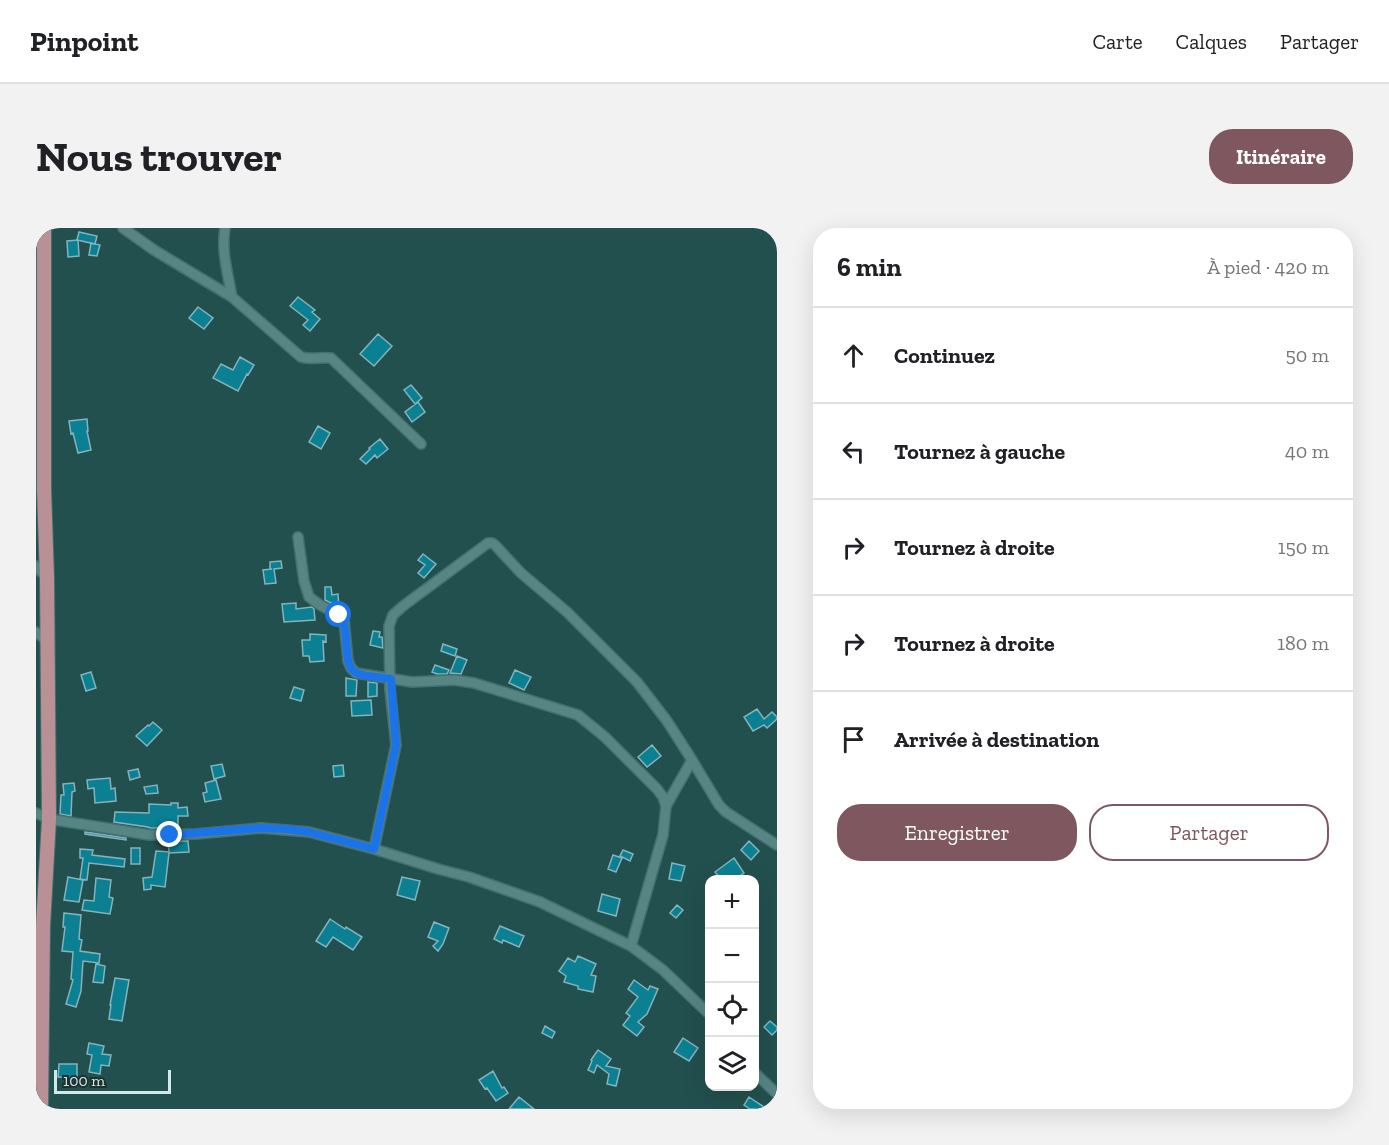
<!DOCTYPE html>
<html lang="fr">
<meta charset="utf-8">
<style>
body{margin:0;font-family:"Zilla Slab",serif;background:#f2f2f2;color:#202124}
.controls{position:absolute;right:18px;bottom:18px;display:grid;overflow:hidden;border-radius:12px;box-shadow:0 6px 24px #0002}
.controls button{width:54px;height:54px;display:grid;place-items:center;padding:0;border:0;border-bottom:2px solid #e0e0e0;background:#fff;color:#202124;font:30px sans-serif}
.scale{position:absolute;left:18px;bottom:15px;width:117px;box-sizing:border-box;padding-left:6px;border:3px solid #d1e9e8;border-top:0;font-size:16px;line-height:21px;white-space:nowrap;color:#d1e9e8;-webkit-text-stroke:4px #1e3131;paint-order:stroke}
.stop{position:absolute;width:18px;height:18px;margin:-14px;border:4px solid #1a73e8;border-radius:50%;background:#fff}
.stop.end{background:#1a73e8;border-color:#fff;box-shadow:0 2px 6px #0008}
.list{margin:0;padding:0;list-style:none}
h2{display:flex;justify-content:space-between;align-items:center;height:78px;margin:0;padding:0 24px;font-size:26px}
h2 small{font-size:20px;font-weight:400;color:#757577}
.list li{display:grid;grid-template-columns:39px 1fr auto;gap:18px;align-items:center;box-sizing:border-box;height:96px;padding:0 24px;border-top:2px solid #e0e0e0}
.list b{display:block;font-size:22px;white-space:nowrap}
.list em{font-size:20px;font-style:normal;color:#757577}
.actions{display:flex;gap:12px;padding:18px 24px}
.actions a{flex:1;padding:14px 0;border:2px solid #7f575e;border-radius:24px;text-align:center;font-size:21px;color:#7f575e}
.actions .main{background:#7f575e;color:#fff}
.icon{flex:none;width:33px;height:33px;fill:none;stroke:currentColor;stroke-width:2;stroke-linecap:round;stroke-linejoin:round}
.map{position:relative;flex:none;width:741px;height:881px;overflow:hidden;border-radius:24px}
header{display:flex;align-items:center;gap:36px;box-sizing:border-box;height:84px;padding:0 30px;background:#fff;border-bottom:2px solid #e0e0e0}
header strong{font-size:28px}
nav{display:flex;gap:33px;margin-inline-start:auto;font-size:21px}
.intro{display:flex;align-items:center;justify-content:space-between;box-sizing:border-box;height:144px;padding:0 36px}
h1{margin:0;font-size:42px}
.button{padding:15px 27px;border-radius:24px;background:#7f575e;color:#fff;font-size:21px;font-weight:700}
main{display:flex;gap:36px;padding:0 36px}
aside{flex:1;background:#fff;border-radius:24px;box-shadow:0 6px 24px #0002}
.map>svg:first-child{display:block}
</style>
<header>
<strong>Pinpoint</strong>
<nav><a>Carte</a><a>Calques</a><a>Partager</a></nav>
</header>
<div class="intro"><h1>Nous trouver</h1><a class="button">Itinéraire</a></div>
<main>
<div class="map">
<svg width="741" height="881" viewBox="0 0 741 881">
<rect width="100%" height="100%" fill="#22504e"/>
<path fill="#0a8092" stroke="#85b3bd" stroke-width="1.5" d="M 43,4 L 61,8 L 59,16 L 41,12 Z
M 42,12 L 43,28 L 32,29 L 31,13 Z
M 55,15 L 64,17 L 61,28 L 53,27 Z
M 262,69 L 279,82 L 276,84 L 284,91 L 274,103 L 267,97 L 272,92 L 254,78 Z
M 162,79 L 177,90 L 168,101 L 153,90 Z
M 342,106 L 356,118 L 338,138 L 324,126 Z
M 204,129 L 218,137 L 212,147 L 211,146 L 202,163 L 177,150 L 185,136 L 197,142 Z
M 375,157 L 386,170 L 379,176 L 368,162 Z
M 382,174 L 389,184 L 376,194 L 369,184 Z
M 51,191 L 52,203 L 51,203 L 55,222 L 42,225 L 37,205 L 35,206 L 33,193 Z
M 282,198 L 294,205 L 285,221 L 273,214 Z
M 344,211 L 352,221 L 341,230 L 339,227 L 330,236 L 324,231 L 334,221 L 333,220 Z
M 387,326 L 400,336 L 388,350 L 382,345 L 389,337 L 382,332 Z
M 245,333 L 246,340 L 238,341 L 240,355 L 229,356 L 227,342 L 236,341 L 234,341 L 234,334 Z
M 289,359 L 295,359 L 296,367 L 302,366 L 303,378 L 301,378 L 289,372 Z
M 260,375 L 260,381 L 276,379 L 278,381 L 279,392 L 248,394 L 246,376 Z
M 337,403 L 344,404 L 343,409 L 346,409 L 347,420 L 334,417 Z
M 274,406 L 290,407 L 290,414 L 287,413 L 288,433 L 274,434 L 273,428 L 267,428 L 266,412 L 274,412 Z
M 407,416 L 421,421 L 419,428 L 405,423 Z
M 421,428 L 431,432 L 425,446 L 414,445 Z
M 399,437 L 413,442 L 411,446 L 401,446 L 396,444 Z
M 479,442 L 495,449 L 488,462 L 473,455 Z
M 55,444 L 60,460 L 50,463 L 45,447 Z
M 310,450 L 321,452 L 320,468 L 310,468 Z
M 332,454 L 341,455 L 341,468 L 332,469 Z
M 258,459 L 268,462 L 265,473 L 254,470 Z
M 335,472 L 336,487 L 316,488 L 315,473 Z
M 721,481 L 728,491 L 736,484 L 741,489 L 741,491 L 731,500 L 728,497 L 717,503 L 708,489 Z
M 117,494 L 126,502 L 111,518 L 100,508 L 112,497 L 113,498 Z
M 616,517 L 625,528 L 611,539 L 602,529 Z
M 186,536 L 189,548 L 178,551 L 175,538 Z
M 307,537 L 308,548 L 298,549 L 297,538 Z
M 102,541 L 104,549 L 94,552 L 92,543 Z
M 74,550 L 75,561 L 79,560 L 80,573 L 59,575 L 58,560 L 52,561 L 51,552 Z
M 180,552 L 185,571 L 169,574 L 167,565 L 171,564 L 169,555 Z
M 38,555 L 39,563 L 36,564 L 35,588 L 24,586 L 25,567 L 28,567 L 27,556 Z
M 121,557 L 122,565 L 110,566 L 108,559 Z
M 135,575 L 142,575 L 142,580 L 151,579 L 152,588 L 142,588 L 142,600 L 114,600 L 112,599 L 78,594 L 79,584 L 113,585 L 113,576 L 135,577 Z
M 49,604 L 90,610 L 90,612 L 49,606 Z
M 132,613 L 152,613 L 153,624 L 133,625 L 129,659 L 115,657 L 115,661 L 108,662 L 107,650 L 116,649 L 120,623 L 133,624 Z
M 713,613 L 723,623 L 715,632 L 705,622 Z
M 95,620 L 104,620 L 104,636 L 95,636 Z
M 44,621 L 57,622 L 56,627 L 89,631 L 88,639 L 53,635 L 51,652 L 44,651 L 47,630 L 44,630 Z
M 587,622 L 597,626 L 594,633 L 584,628 Z
M 577,627 L 586,630 L 580,644 L 572,641 Z
M 698,630 L 708,645 L 699,651 L 685,651 L 679,644 Z
M 636,635 L 649,638 L 645,653 L 633,651 Z
M 32,649 L 47,652 L 43,674 L 28,672 Z
M 366,649 L 384,653 L 379,672 L 361,667 Z
M 60,650 L 75,652 L 73,669 L 77,670 L 74,686 L 46,682 L 48,672 L 58,673 Z
M 566,666 L 584,671 L 580,688 L 562,683 Z
M 641,677 L 647,682 L 640,690 L 634,685 Z
M 28,685 L 45,687 L 43,711 L 46,712 L 44,723 L 64,726 L 63,735 L 47,733 L 45,763 L 40,779 L 30,776 L 37,752 L 35,751 L 37,724 L 26,723 L 29,699 L 27,699 Z
M 294,691 L 309,701 L 310,699 L 326,709 L 317,722 L 297,709 L 290,719 L 280,713 Z
M 398,694 L 413,700 L 407,716 L 402,723 L 397,718 L 402,713 L 392,709 Z
M 464,698 L 488,708 L 483,719 L 467,712 L 466,715 L 458,711 Z
M 542,728 L 560,736 L 555,747 L 560,748 L 557,764 L 542,761 L 542,758 L 528,754 L 530,748 L 523,743 L 532,730 L 539,734 Z
M 60,736 L 69,738 L 67,755 L 57,754 Z
M 79,750 L 93,752 L 86,793 L 73,791 L 75,777 L 74,777 Z
M 598,752 L 612,762 L 614,758 L 622,761 L 611,786 L 602,794 L 608,799 L 601,808 L 587,797 L 594,788 L 590,785 L 602,769 L 592,761 Z
M 734,793 L 741,799 L 741,802 L 736,807 L 728,799 Z
M 509,798 L 519,804 L 516,810 L 506,805 Z
M 647,810 L 662,820 L 653,833 L 638,824 Z
M 53,815 L 68,818 L 66,826 L 75,827 L 73,838 L 65,837 L 64,846 L 53,844 L 56,827 L 51,826 Z
M 562,822 L 575,831 L 570,838 L 584,841 L 580,858 L 571,856 L 573,846 L 561,837 L 558,845 L 552,842 L 556,833 L 555,832 Z
M 23,836 L 41,836 L 41,850 L 22,849 Z
M 457,843 L 466,860 L 468,859 L 472,865 L 460,873 L 451,860 L 449,861 L 443,852 Z
M 483,869 L 498,881 L 473,881 Z
M 713,869 L 731,881 L 714,881 L 708,877 Z"/>
<g fill="none" stroke-linecap="round" stroke-linejoin="round">
<defs>
<path id="minor" d="M 87,0 L 118,22 L 196,69 L 265,129 C 275,132 285,129 295,130 L 385,216
M 189,0 C 185,23 192,46 196,69
M 262,309 L 268,353 L 273,369 L 284,377 L 303,387 L 308,392 L 312,433 L 315,440 L 320,445 L 376,454 L 418,452 L 438,455 L 542,487 L 569,509 L 621,561 L 627,569 L 630,578 L 627,607 L 595,718
M 0,338 L 11,350
M 0,404 L 12,413
M 630,578 L 656,532
M 0,585 L 13,591 L 114,607 L 160,606 L 225,600 L 273,604 L 338,621 L 402,641 L 433,649 L 504,674 L 595,718 L 627,742 L 674,787
M 338,621 L 360,517 L 354,461 L 353,398 L 357,387 L 367,378 L 452,315 L 456,315 L 459,317 L 485,345 L 531,384 L 601,454 L 631,493 L 656,532 L 683,577 L 690,584 L 741,617
M 718,844 L 741,866"/>
<path id="primary" d="M 5,881 L 7,698 L 13,591 L 11,350 L 8,261 L 8,0"/>
</defs>
<use href="#minor" stroke="#446f6e" stroke-width="12"/>
<use href="#primary" stroke="#446f6e" stroke-width="16"/>
<use href="#minor" stroke="#578583" stroke-width="9"/>
<use href="#primary" stroke="#b99096" stroke-width="14"/>
</g>
<g fill="none" stroke-linecap="round" stroke-linejoin="round">
<path stroke="#1a73e8" stroke-width="8" d="M 134,607 L 225,600 L 250,601 L 273,604 L 338,621 L 360,517 L 355,451 C 345,449 329,449 321,445 C 304,438 316,400 303,387"/>
</g>
</svg>
<div class="controls">
<button>+</button>
<button>−</button>
<button><svg class="icon" aria-label="locate" viewBox="0 0 24 24"><circle cx="12" cy="12" r="6"/><path d="M12 2v4M12 18v4M2 12h4M18 12h4"/></svg></button>
<button><svg class="icon" aria-label="layers" viewBox="0 0 24 24"><path d="M12 4l9 5-9 5-9-5zM3 14l9 5 9-5"/></svg></button>
</div>
<div class="scale">100 m</div>
<div class="stop" style="left:303px;top:387px"></div>
<div class="stop end" style="left:134px;top:607px"></div>
</div>
<aside>
<h2>6 min<small>À pied · 420 m</small></h2>
<ul class="list">
<li><svg class="icon" aria-label="ahead" viewBox="0 0 24 24"><path d="M12 20V5M6 11l6-6 6 6"/></svg><div><b>Continuez</b></div><em>50 m</em></li>
<li><svg class="icon" aria-label="left" viewBox="0 0 24 24"><path d="M17 20v-9H6M10 6l-5 5 5 5"/></svg><div><b>Tournez à gauche</b></div><em>40 m</em></li>
<li><svg class="icon" aria-label="right" viewBox="0 0 24 24"><path d="M7 20v-9h11M14 6l5 5-5 5"/></svg><div><b>Tournez à droite</b></div><em>150 m</em></li>
<li><svg class="icon" aria-label="right" viewBox="0 0 24 24"><path d="M7 20v-9h11M14 6l5 5-5 5"/></svg><div><b>Tournez à droite</b></div><em>180 m</em></li>
<li><svg class="icon" aria-label="arrive" viewBox="0 0 24 24"><path d="M6 21V4h12l-3 4 3 4H6"/></svg><div><b>Arrivée à destination</b></div></li>
</ul>
<div class="actions"><a class="main">Enregistrer</a><a>Partager</a></div>
</aside>
</main>
